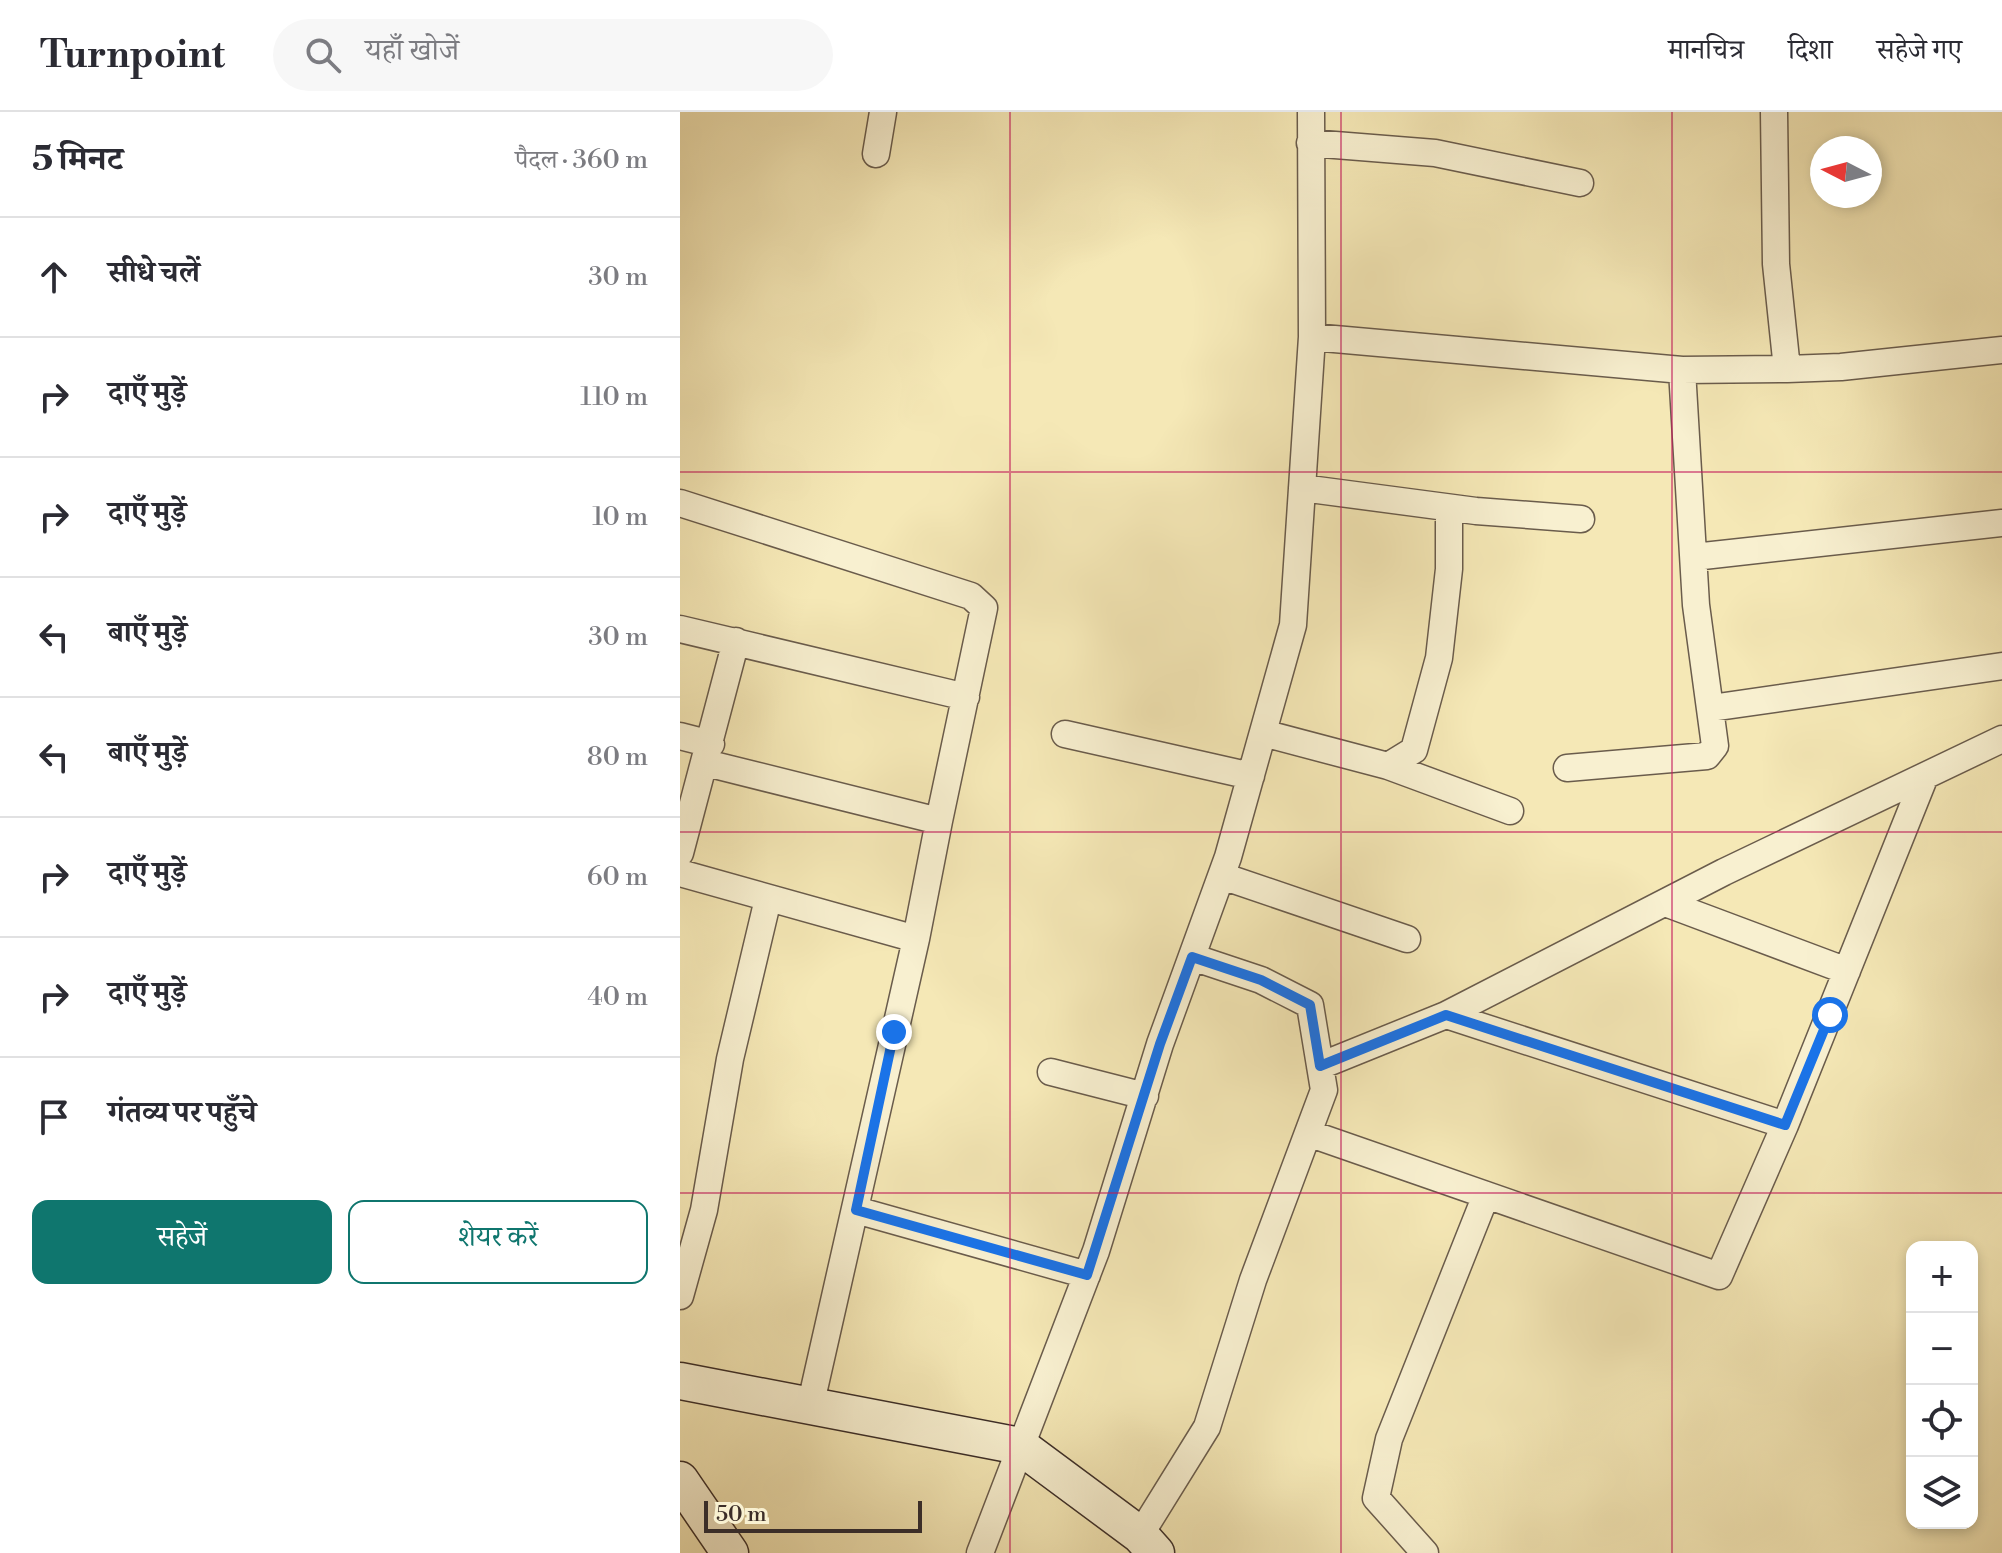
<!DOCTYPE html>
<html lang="hi">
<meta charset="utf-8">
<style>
body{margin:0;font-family:"Libre Bodoni","Noto Serif Devanagari",serif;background:#f7f7f7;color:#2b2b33}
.controls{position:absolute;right:24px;bottom:24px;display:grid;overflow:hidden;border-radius:16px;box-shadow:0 4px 12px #0003}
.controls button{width:72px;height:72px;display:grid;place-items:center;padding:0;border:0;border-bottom:2px solid #e1e1e2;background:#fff;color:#2b2b33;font:40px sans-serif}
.compass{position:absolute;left:1130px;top:24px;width:72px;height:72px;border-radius:50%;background:#fff;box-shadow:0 4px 12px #0003;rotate:276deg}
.scale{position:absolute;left:24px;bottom:20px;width:218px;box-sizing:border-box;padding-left:8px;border:4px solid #3c2e28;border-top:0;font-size:22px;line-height:28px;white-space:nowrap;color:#3c2e28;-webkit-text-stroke:6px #f8f0d0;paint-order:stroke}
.stop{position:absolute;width:24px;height:24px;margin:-18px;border:6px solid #1a73e8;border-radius:50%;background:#fff}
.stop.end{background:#1a73e8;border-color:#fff;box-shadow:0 2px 8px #0008}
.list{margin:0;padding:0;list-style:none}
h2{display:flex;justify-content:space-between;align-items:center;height:104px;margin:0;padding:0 32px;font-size:34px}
h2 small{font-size:26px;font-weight:400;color:#7c7c81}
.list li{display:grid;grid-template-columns:52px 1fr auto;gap:24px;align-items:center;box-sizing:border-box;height:120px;padding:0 32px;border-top:2px solid #e1e1e2}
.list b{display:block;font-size:30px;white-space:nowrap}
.list em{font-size:26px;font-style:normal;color:#7c7c81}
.actions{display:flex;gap:16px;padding:24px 32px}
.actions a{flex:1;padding:18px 0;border:2px solid #0f766e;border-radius:16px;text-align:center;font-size:28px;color:#0f766e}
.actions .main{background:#0f766e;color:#fff}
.icon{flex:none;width:44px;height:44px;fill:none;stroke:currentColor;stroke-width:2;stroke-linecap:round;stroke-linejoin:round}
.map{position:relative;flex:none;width:1322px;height:1441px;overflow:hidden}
header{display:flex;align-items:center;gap:48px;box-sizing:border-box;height:112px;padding:0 40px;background:#fff;border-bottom:2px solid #e1e1e2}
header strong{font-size:38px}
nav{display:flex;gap:44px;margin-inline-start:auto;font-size:28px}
.search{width:560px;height:72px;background:#f7f7f7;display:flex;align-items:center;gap:20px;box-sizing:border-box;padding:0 28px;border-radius:44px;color:#7c7c81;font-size:30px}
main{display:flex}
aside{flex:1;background:#fff}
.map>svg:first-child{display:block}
</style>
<header>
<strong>Turnpoint</strong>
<div class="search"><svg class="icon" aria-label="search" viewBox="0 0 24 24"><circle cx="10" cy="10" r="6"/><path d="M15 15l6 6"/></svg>यहाँ खोजें</div>
<nav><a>मानचित्र</a><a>दिशा</a><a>सहेजे गए</a></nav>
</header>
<main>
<aside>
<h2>5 मिनट<small>पैदल · 360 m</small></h2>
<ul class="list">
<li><svg class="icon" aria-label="ahead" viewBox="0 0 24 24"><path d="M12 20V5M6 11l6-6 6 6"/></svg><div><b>सीधे चलें</b></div><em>30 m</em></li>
<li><svg class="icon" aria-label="right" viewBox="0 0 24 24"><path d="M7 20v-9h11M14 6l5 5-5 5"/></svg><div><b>दाएँ मुड़ें</b></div><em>110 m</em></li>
<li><svg class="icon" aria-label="right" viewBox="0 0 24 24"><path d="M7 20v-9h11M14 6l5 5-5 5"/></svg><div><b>दाएँ मुड़ें</b></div><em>10 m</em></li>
<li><svg class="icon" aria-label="left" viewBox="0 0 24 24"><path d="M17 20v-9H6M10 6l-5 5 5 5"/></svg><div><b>बाएँ मुड़ें</b></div><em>30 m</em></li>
<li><svg class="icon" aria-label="left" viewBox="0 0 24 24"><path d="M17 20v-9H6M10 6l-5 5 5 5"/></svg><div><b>बाएँ मुड़ें</b></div><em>80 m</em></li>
<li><svg class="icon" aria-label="right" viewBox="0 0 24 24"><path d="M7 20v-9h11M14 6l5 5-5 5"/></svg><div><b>दाएँ मुड़ें</b></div><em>60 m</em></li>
<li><svg class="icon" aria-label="right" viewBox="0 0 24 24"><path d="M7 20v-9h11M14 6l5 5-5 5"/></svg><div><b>दाएँ मुड़ें</b></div><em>40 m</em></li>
<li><svg class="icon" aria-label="arrive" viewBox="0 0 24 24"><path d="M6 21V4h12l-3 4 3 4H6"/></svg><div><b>गंतव्य पर पहुँचे</b></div></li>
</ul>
<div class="actions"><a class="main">सहेजें</a><a>शेयर करें</a></div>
</aside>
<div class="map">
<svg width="1322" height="1441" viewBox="0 0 1322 1441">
<rect width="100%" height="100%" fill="#f5e8b6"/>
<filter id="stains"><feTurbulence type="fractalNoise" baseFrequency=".0025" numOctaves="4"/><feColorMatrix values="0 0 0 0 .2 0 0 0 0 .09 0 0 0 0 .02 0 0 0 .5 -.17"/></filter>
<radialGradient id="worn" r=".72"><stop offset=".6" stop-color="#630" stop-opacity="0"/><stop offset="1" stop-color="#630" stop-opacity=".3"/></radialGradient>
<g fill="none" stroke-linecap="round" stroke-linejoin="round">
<defs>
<path id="street" d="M 1094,0 L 1096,152 L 1107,257 L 1161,255 L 1322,238
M 630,31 L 755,41 L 900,71
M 196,42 L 203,0
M 632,225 L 1002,258 L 1107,257
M 622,376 L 796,399 L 901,407
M 0,391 L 291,484 L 304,496 L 259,709
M 1014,445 L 1322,411
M 0,517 L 286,585
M 1031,596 L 1322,554
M 583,621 L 708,654 L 830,699
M 385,622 L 571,664
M 0,624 L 31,632
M 26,651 L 259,709 L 236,827
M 708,654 L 734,638 L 759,546 L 769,457 L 769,396
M 887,656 L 1027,644 L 1035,634 L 1016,493 L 1002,258
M 0,741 L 56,529
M 0,761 L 236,827 L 130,1295
M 542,764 L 727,827
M 988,792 L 1167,859
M 766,903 L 1105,1013
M 640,954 L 766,903 L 1044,760 L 1322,627
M 371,960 L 465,984
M 628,1021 L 1039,1164 L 1105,1013 L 1245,664
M 176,1098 L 407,1163
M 0,1184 L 24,1098 L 50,947 L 88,787
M 460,1423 L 527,1315 L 573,1168 L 644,978 L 630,893 L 581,868 L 512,845
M 300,1441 L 416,1139 L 480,932 L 548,745 L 613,513 L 632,225 L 631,0
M 745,1441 L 696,1386 L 709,1327 L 806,1083"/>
<path id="secondary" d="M 0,1269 L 340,1334 L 460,1423 L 476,1441
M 0,1368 L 50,1441"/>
</defs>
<use href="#street" stroke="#6a5c4c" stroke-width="29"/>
<use href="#secondary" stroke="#3c2e28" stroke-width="39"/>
<use href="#street" stroke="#f8f0d0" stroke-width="26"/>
<use href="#secondary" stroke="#f8f0d0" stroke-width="36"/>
</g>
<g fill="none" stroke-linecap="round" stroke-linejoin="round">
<path stroke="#1a73e8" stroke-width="10" d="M 214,920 L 176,1098 L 407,1163 L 480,932 L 512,845 L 581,868 L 630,893 L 640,954 L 766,903 L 1105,1013 L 1150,903"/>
</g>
<path fill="none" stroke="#c2185b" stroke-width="2" stroke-opacity="0.55" d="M 330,0 L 330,1441M 661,0 L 661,1441M 992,0 L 992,1441M 0,360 L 1322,360M 0,720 L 1322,720M 0,1081 L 1322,1081"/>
<rect width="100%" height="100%" filter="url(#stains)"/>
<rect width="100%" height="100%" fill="url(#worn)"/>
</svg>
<div class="controls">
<button>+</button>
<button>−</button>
<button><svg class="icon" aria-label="locate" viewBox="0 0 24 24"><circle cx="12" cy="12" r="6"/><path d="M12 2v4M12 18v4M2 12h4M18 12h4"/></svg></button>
<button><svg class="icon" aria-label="layers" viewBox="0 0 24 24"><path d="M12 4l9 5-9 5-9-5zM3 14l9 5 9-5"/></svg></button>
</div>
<svg class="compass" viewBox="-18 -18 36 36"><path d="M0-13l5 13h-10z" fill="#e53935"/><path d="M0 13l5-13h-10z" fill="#7c7c81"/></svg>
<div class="scale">50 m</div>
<div class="stop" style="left:1150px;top:903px"></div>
<div class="stop end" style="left:214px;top:920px"></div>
</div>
</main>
